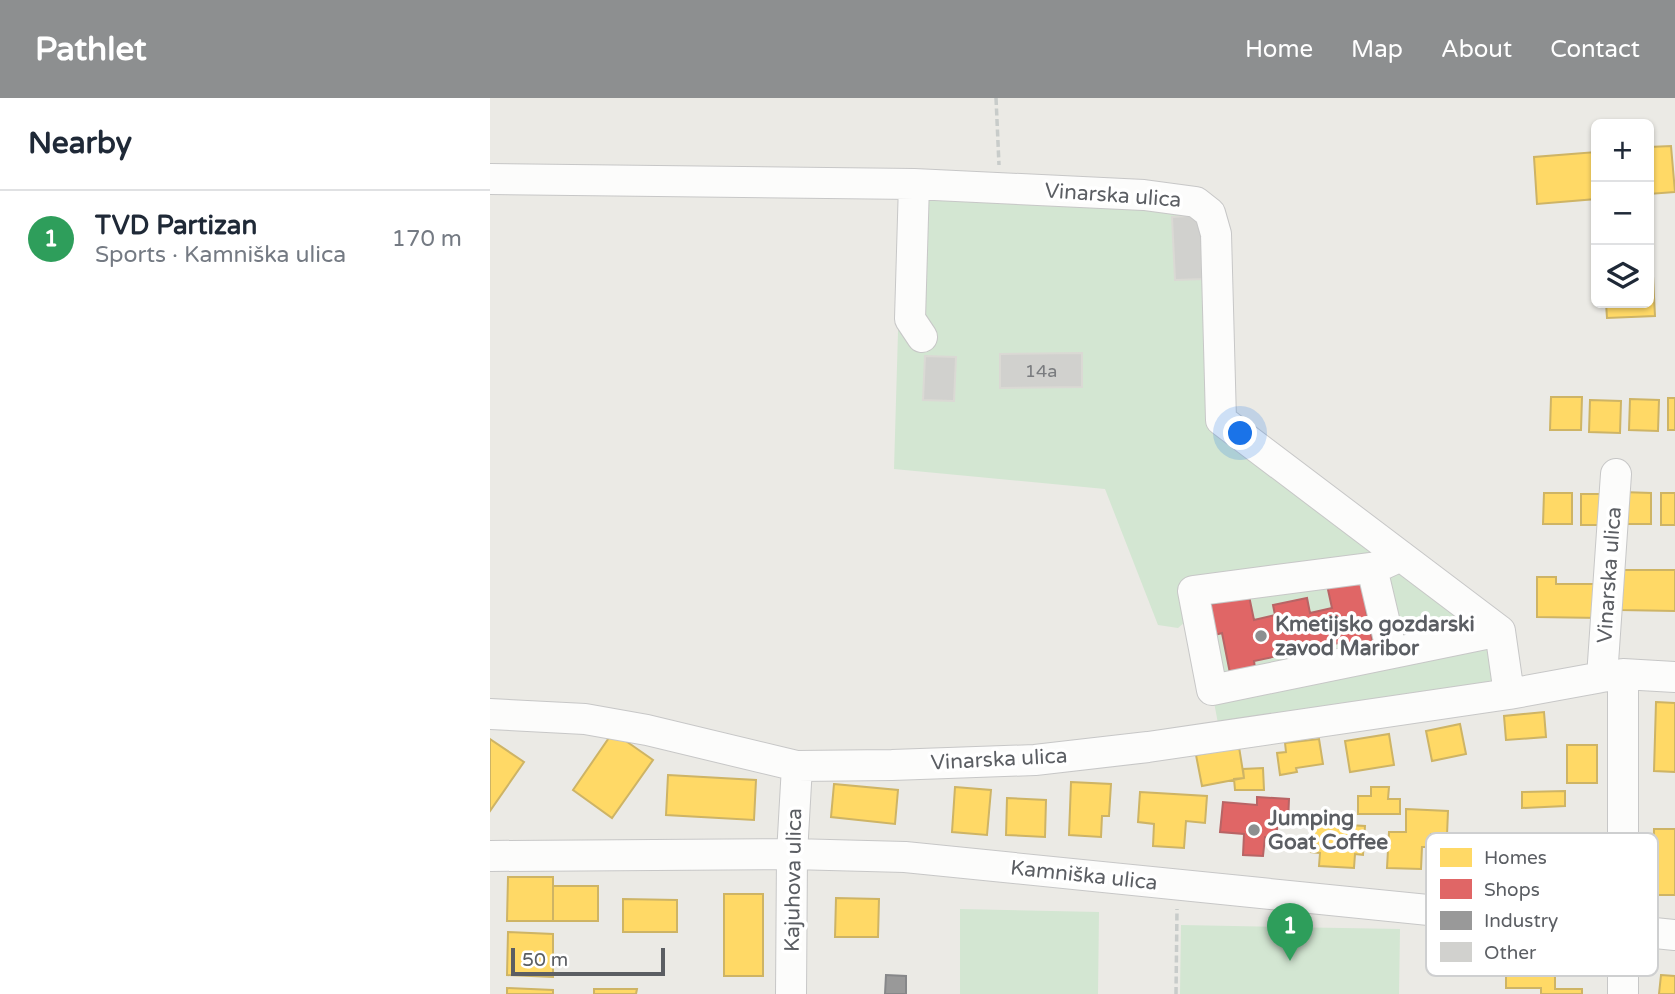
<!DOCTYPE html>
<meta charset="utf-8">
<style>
body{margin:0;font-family:"Varela Round",sans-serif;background:#f6f6f7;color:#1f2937}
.controls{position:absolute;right:21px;top:21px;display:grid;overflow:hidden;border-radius:10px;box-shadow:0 2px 5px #0004}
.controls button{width:63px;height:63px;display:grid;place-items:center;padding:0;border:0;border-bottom:2px solid #e0e1e3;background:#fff;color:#1f2937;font:35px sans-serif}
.scale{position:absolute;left:21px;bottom:18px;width:154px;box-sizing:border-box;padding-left:7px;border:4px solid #5b5e63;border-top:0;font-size:19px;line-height:24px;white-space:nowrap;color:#5b5e63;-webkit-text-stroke:5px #fff;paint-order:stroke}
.you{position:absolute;left:751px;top:336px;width:24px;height:24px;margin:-18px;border:5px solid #fff;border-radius:50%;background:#1a73e8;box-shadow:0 0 0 10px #1a73e833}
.badge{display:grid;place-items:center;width:46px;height:46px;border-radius:50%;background:#8d8f90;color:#fff;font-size:23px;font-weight:700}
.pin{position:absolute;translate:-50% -58px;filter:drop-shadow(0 2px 4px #0008)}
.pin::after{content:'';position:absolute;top:37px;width:24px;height:21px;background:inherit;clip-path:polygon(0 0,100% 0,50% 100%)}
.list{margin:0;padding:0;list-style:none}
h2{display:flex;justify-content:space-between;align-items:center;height:91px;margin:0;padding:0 28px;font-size:30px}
h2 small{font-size:23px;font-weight:400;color:#747a83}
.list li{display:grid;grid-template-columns:46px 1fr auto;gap:21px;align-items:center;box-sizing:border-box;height:98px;padding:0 28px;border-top:2px solid #e0e1e3}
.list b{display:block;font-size:26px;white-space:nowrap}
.list p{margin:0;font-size:23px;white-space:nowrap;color:#747a83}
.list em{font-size:23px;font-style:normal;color:#747a83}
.icon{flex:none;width:38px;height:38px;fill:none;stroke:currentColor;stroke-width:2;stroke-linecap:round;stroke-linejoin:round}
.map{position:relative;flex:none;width:1185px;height:896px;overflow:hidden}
header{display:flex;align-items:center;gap:42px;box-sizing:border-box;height:98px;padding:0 35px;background:#8d8f90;color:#fff}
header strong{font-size:33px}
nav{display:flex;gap:38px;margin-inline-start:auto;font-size:24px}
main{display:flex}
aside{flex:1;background:#fff}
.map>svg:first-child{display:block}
</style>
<header>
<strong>Pathlet</strong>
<nav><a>Home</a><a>Map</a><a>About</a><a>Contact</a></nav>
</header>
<main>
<aside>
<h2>Nearby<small></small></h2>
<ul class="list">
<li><span class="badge" style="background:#2e9e5b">1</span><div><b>TVD Partizan</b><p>Sports · Kamniška ulica</p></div><em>170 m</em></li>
</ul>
</aside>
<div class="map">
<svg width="1185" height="896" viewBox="0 0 1185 896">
<rect width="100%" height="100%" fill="#ebeae5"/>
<path fill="#d3e6d2" d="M 412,97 L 691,109 L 715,119 L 728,331 L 1003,531 L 1013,590 L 730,636 L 707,514 L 688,530 L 668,527 L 615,391 L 404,371 Z
M 470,811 L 609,814 L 608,896 L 470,896 Z
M 691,827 L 910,831 L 909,896 L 690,896 Z"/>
<path fill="#ffd966" stroke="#ceb465" stroke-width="2" d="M 1181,48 L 1185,94 L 1159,96 L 1159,49 Z
M 1106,54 L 1106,101 L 1047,106 L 1044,59 Z
M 1159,178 L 1163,178 L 1165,218 L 1117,220 L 1116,205 L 1159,205 Z
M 1061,299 L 1092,299 L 1091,332 L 1060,332 Z
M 1178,300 L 1185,300 L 1185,332 L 1178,332 Z
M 1140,301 L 1169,302 L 1168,333 L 1139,332 Z
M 1100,302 L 1131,303 L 1130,335 L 1099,334 Z
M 1132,394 L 1161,395 L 1161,426 L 1132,426 Z
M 1054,395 L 1082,395 L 1082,426 L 1053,426 Z
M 1171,395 L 1185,395 L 1185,427 L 1171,427 Z
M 1091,396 L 1119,396 L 1119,427 L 1091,427 Z
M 1131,472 L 1185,472 L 1185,513 L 1131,512 Z
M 1047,479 L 1066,479 L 1066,486 L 1110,486 L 1110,520 L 1047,519 Z
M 1166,604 L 1185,605 L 1185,674 L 1164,673 Z
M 1054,614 L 1056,639 L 1016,642 L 1014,618 Z
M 970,626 L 976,656 L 942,663 L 936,633 Z
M 123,634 L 163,662 L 122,720 L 83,692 Z
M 899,636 L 904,667 L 860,674 L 855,643 Z
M 0,641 L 34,664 L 0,713 Z
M 829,641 L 833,666 L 806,670 L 807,674 L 790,677 L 787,655 L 796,654 L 795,645 Z
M 1077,647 L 1107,647 L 1107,685 L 1077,685 Z
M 749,649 L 754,680 L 712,688 L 706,657 Z
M 773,670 L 774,692 L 745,692 L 744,681 L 754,680 L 753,671 Z
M 178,677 L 266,682 L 264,722 L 176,717 Z
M 581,684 L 621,686 L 619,718 L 612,718 L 611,739 L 579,737 Z
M 344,686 L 408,692 L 405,726 L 341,719 Z
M 465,689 L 501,692 L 497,737 L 462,734 Z
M 881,689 L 899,689 L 898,701 L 910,701 L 910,716 L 868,716 L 868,698 L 881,698 Z
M 1075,693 L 1075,708 L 1032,710 L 1032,694 Z
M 650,694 L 717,698 L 715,725 L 696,723 L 694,750 L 663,748 L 664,726 L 648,724 Z
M 517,700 L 556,702 L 555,739 L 516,737 Z
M 916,711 L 958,713 L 957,737 L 941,736 L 940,749 L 932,749 L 931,771 L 897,770 L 899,734 L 916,734 Z
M 823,725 L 875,728 L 873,757 L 865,756 L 864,770 L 829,768 L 830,755 L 821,754 Z
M 1164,731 L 1185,731 L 1185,797 L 1163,797 Z
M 18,779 L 63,779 L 63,823 L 17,823 Z
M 63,788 L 108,788 L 108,823 L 63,823 Z
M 234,796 L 273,796 L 273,878 L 234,878 Z
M 346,800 L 389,801 L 388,839 L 345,839 Z
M 133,801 L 187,802 L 187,834 L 133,834 Z
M 18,834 L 63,836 L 63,879 L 17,877 Z
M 1038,851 L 1049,851 L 1048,858 L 1065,859 L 1065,891 L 1092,891 L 1092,896 L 1051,896 L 1051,890 L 1016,890 L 1016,866 L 1037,866 Z
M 1171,877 L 1185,878 L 1185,896 L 1169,896 Z
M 17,890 L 63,892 L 63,896 L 17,896 Z
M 104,891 L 147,891 L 146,896 L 104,896 Z"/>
<path fill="#e06666" stroke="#b86465" stroke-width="2" d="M 880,478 L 886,510 L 876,512 L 884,550 L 860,555 L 858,543 L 764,563 L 765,570 L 740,575 L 732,535 L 725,537 L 718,507 L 759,498 L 764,522 L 785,517 L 783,507 L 817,500 L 820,515 L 842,510 L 837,487 Z
M 767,699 L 799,701 L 798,724 L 788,723 L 786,740 L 775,739 L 773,758 L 753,757 L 754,736 L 730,734 L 733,704 L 767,707 Z"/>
<path fill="#999" stroke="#868789" stroke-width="2" d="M 396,877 L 416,878 L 416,896 L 395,896 Z"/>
<path fill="#d1d1ce" stroke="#dad9d4" stroke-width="2" d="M 711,117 L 714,181 L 685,182 L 682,119 Z
M 592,255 L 592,289 L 510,290 L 510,256 Z
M 435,258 L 466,259 L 464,303 L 433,302 Z"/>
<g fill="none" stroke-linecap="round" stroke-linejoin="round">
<defs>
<path id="minor" d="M 0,81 L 424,86 L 654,97 L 706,104 L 720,115 L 726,136 L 731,322 L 1010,533 L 1019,596
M 424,86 L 420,221 L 432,239
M 911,458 L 887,469 L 703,493 L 722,592 L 1010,533
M 882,470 L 902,555
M 1112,579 L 1126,376
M 0,616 L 95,621 L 157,632 L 307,668 L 402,667 L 545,662 L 658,649 L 1019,596 L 1112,579 L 1133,576 L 1185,579
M 0,758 L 302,756 L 415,759 L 1185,837
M 301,896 L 302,756 L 307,668
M 1133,896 L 1133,576"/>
</defs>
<use href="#minor" stroke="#c7c7c7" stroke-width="32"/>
<path stroke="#c8ccca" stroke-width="3.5" stroke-dasharray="7 3.5" stroke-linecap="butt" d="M 506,0 L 509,67
M 686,896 L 687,811"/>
<use href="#minor" stroke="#fcfcfb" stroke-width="30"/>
</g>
<g fill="#8d8f90" stroke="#fff" stroke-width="2.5">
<circle cx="771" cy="538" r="7"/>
<circle cx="764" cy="732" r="7"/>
</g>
<g text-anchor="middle" stroke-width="7" stroke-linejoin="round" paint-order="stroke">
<g font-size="18" fill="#7a7c7f">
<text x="551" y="279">14a</text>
</g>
<g font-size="21" fill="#5b5e63" stroke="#fff">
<text transform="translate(623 97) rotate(4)" y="7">Vinarska ulica</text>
<text transform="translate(1119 477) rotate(-86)" y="7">Vinarska ulica</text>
<text transform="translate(509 661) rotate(-3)" y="7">Vinarska ulica</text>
<text transform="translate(594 777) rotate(6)" y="7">Kamniška ulica</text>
<text transform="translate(303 782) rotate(-89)" y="7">Kajuhova ulica</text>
</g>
<g font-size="21" font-weight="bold" fill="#5b5e63" stroke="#fff" text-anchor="start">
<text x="785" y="533">Kmetijsko gozdarski<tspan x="785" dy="24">zavod Maribor</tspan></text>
<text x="778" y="727">Jumping<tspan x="778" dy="24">Goat Coffee</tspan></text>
</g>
</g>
<rect x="936" y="735" width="232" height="143" rx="10" fill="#fff" stroke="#cecfd0" stroke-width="2"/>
<rect x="950" y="750" width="32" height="19" fill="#ffd966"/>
<rect x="950" y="781" width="32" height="20" fill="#e06666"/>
<rect x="950" y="813" width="32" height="19" fill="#999"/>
<rect x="950" y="844" width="32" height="20" fill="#d1d1ce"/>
<g font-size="19" fill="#5b5e63">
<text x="994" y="766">Homes</text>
<text x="994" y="798">Shops</text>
<text x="994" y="829">Industry</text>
<text x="994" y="861">Other</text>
</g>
</svg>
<div class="controls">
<button>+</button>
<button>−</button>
<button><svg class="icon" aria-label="layers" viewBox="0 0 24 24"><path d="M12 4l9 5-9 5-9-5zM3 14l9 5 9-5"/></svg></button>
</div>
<div class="scale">50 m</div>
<div class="you"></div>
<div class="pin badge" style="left:800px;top:863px;background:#2e9e5b">1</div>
</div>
</main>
